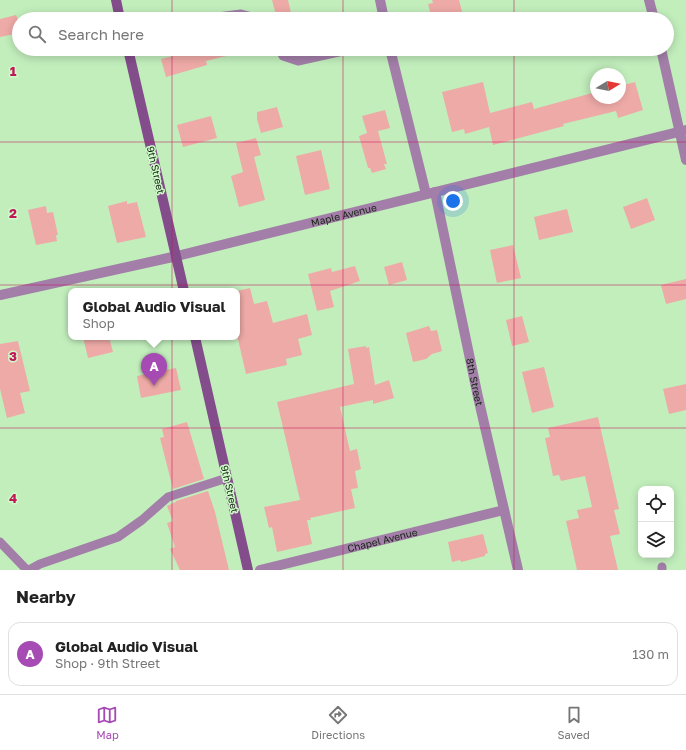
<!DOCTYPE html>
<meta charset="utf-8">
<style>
body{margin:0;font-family:"Golos Text",sans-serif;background:#f6f6f6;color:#222}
.controls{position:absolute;right:12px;bottom:12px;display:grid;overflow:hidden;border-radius:8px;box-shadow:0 2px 10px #0003}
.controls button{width:36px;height:36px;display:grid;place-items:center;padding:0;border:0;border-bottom:1px solid #e0e0e0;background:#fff;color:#222;font:20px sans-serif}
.compass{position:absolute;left:590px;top:68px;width:36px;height:36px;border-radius:50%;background:#fff;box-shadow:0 2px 10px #0003;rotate:80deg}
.you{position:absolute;left:453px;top:201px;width:14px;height:14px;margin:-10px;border:3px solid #fff;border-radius:50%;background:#1a73e8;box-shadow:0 0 0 6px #1a73e833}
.badge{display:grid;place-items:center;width:26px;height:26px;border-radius:50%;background:#a64ab4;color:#fff;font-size:13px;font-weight:700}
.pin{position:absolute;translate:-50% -33px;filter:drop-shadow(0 1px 2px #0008)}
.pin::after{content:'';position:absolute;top:21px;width:14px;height:12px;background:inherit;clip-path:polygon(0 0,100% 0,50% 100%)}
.popup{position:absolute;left:68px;top:288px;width:172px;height:52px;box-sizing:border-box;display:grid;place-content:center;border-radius:8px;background:#fff;filter:drop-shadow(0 1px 3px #0005);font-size:13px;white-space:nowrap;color:#767676}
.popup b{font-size:15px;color:#222}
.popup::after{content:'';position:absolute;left:50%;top:100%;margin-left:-8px;border:8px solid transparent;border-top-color:#fff}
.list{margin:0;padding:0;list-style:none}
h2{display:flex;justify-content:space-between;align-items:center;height:52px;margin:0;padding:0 16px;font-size:17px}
h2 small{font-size:13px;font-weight:400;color:#767676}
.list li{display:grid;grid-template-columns:26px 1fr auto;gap:12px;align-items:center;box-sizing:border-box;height:64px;margin:0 8px 8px;padding:0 8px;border:1px solid #e0e0e0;border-radius:12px}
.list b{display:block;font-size:15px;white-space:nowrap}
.list p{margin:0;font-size:13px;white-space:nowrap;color:#767676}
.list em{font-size:13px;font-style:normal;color:#767676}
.icon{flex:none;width:22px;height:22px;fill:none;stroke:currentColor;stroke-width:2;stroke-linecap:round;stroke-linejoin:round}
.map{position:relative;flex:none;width:686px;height:570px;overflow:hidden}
.search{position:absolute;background:#fff;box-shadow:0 2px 10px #0003;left:12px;right:12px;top:12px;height:44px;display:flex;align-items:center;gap:10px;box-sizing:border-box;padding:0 14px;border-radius:22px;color:#767676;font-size:15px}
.sheet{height:124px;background:#fff}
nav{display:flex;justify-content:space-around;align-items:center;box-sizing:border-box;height:56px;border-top:1px solid #e0e0e0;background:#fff;font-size:11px;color:#767676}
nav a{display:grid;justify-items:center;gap:2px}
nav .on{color:#a64ab4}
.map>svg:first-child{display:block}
</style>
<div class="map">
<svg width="686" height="570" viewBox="0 0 686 570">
<rect width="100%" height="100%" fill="#c2eebc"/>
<path fill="#eeaaa7" d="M 272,0 L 288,0 L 292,17 L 277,19 Z
M 432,0 L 459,0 L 464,19 L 432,19 L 428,4 L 433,3 Z
M 16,15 L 19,22 L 19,33 L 0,37 L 0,19 Z
M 176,49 L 233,49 L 234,54 L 206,61 L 207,65 L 166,77 L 161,59 L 177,55 Z
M 483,82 L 490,113 L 532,102 L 534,109 L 596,92 L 596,98 L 620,98 L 620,86 L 635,82 L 643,110 L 618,118 L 616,111 L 563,124 L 564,126 L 493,145 L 489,127 L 465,134 L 464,129 L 452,132 L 442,92 Z
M 277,107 L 283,127 L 261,133 L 257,119 L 257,112 Z
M 385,110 L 390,128 L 378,131 L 387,164 L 384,164 L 386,169 L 372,173 L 370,168 L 368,168 L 359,136 L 367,133 L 362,116 Z
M 211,116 L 217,138 L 183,147 L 177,125 Z
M 256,138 L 261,155 L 254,157 L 265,200 L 239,207 L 231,176 L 243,172 L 236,143 Z
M 321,150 L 330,189 L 305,195 L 296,156 Z
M 647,198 L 655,220 L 631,229 L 623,207 Z
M 127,201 L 127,204 L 137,202 L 146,237 L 117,243 L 108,206 Z
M 46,206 L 47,213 L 53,212 L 58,235 L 56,235 L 57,241 L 36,245 L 28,210 Z
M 567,209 L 573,232 L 539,240 L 534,217 Z
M 513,245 L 521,278 L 497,283 L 490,250 Z
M 402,262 L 407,280 L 389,285 L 384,267 Z
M 355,266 L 360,281 L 330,291 L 334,307 L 317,311 L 308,274 L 331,268 L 332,272 Z
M 686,279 L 686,299 L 666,304 L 661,285 Z
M 250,288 L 254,304 L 267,301 L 273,323 L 307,314 L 312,335 L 298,339 L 302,355 L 286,359 L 287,365 L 246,374 L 237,335 L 237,291 Z
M 522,316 L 529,342 L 512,346 L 506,320 Z
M 429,326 L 431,331 L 437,330 L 442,351 L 432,354 L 426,359 L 413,362 L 406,333 Z
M 83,337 L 109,337 L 113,352 L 88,358 Z
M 18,341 L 30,391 L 20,393 L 25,413 L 7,418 L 0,389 L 0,344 Z
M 366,346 L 366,348 L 369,347 L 375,385 L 389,380 L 394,398 L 373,404 L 373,400 L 340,407 L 350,451 L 357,449 L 361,469 L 355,471 L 358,488 L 351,489 L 355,508 L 310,518 L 311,520 L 307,520 L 312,544 L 277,552 L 272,527 L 269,528 L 264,507 L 300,500 L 277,402 L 354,384 L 348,349 Z
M 544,367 L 554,407 L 532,413 L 522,372 Z
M 176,368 L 181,390 L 141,398 L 137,376 Z
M 686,384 L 686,410 L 669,414 L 663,389 Z
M 598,417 L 619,509 L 614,510 L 620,534 L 610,536 L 618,570 L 577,570 L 566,521 L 579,518 L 577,510 L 592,507 L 585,476 L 561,481 L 559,475 L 553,476 L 545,438 L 550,437 L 548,428 Z
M 187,422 L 204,479 L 173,489 L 160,438 L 164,437 L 162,429 Z
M 208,491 L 215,512 L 229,570 L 180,570 L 170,549 L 175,547 L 167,523 L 173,521 L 167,506 L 176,502 L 176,501 Z
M 483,534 L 488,553 L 485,554 L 485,556 L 461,562 L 460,560 L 452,562 L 448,542 Z"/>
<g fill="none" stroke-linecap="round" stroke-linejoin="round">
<path stroke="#a27ea8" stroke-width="9" d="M 202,19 L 241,14 L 259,19
M 279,49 L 283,56 L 298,61 L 352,49
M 0,542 L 27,570
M 662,567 L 662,570
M 29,570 L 40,564 L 118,537 L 142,520 L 168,497 L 227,478"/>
<g stroke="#a27ea8" stroke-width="10">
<path d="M 380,0 L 384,19"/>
<path d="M 649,0 L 654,19"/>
<path d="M 390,49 L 426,194"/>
<path d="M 661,49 L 686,160"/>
<path id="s1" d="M 435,192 L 478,397 L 518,570"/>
<path id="s2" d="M 0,295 L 177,256 L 686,130"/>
<path id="s3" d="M 260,570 L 504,510"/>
</g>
<path stroke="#834d8b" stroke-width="10" d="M 116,0 L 120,19
M 128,49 L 184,291
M 195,337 L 248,570"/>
</g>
<path fill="none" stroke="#c2185b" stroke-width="1" stroke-opacity="0.55" d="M 172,0 L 172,19M 343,0 L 343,19M 514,0 L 514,19M 172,49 L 172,570M 343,49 L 343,570M 514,49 L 514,570M 0,142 L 686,142M 0,285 L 686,285M 0,428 L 686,428"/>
<g text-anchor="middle" stroke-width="3" stroke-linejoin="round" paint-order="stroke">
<g font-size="10" fill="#142412" stroke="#cffbc9">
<text transform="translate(156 170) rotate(77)" y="4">9th Street</text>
<text dy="4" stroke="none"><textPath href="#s2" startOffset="353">Maple Avenue</textPath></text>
<text dy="4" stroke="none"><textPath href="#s1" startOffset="194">8th Street</textPath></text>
<text transform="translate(230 489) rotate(77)" y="4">9th Street</text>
<text dy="4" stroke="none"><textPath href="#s3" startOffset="126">Chapel Avenue</textPath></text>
</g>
</g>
<g font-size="13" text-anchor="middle" font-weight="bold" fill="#c2185b" stroke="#cffbc9" stroke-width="3" stroke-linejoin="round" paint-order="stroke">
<text x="13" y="76">1</text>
<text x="13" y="218">2</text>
<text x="13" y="361">3</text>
<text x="13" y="503">4</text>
</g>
</svg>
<div class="controls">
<button><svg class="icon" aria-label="locate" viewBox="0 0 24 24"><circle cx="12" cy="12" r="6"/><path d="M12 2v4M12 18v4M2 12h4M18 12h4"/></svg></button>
<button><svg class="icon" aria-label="layers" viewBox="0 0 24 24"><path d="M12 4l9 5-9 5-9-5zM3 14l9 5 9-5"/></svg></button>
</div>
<svg class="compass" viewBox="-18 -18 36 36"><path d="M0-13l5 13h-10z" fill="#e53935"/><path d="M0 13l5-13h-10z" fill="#767676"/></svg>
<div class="you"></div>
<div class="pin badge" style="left:154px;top:386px">A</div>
<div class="popup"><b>Global Audio Visual</b>Shop</div>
<div class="search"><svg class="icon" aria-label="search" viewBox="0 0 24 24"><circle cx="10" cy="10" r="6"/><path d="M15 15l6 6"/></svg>Search here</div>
</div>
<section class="sheet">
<h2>Nearby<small></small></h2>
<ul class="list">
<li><span class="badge">A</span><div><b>Global Audio Visual</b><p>Shop · 9th Street</p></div><em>130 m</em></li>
</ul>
</section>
<nav>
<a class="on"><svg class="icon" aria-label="map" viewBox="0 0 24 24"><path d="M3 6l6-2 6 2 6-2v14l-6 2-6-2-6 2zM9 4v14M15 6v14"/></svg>Map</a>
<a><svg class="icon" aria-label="directions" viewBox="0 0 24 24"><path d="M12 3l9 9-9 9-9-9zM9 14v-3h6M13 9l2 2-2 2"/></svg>Directions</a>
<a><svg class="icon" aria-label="saved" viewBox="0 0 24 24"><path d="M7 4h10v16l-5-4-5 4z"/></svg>Saved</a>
</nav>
